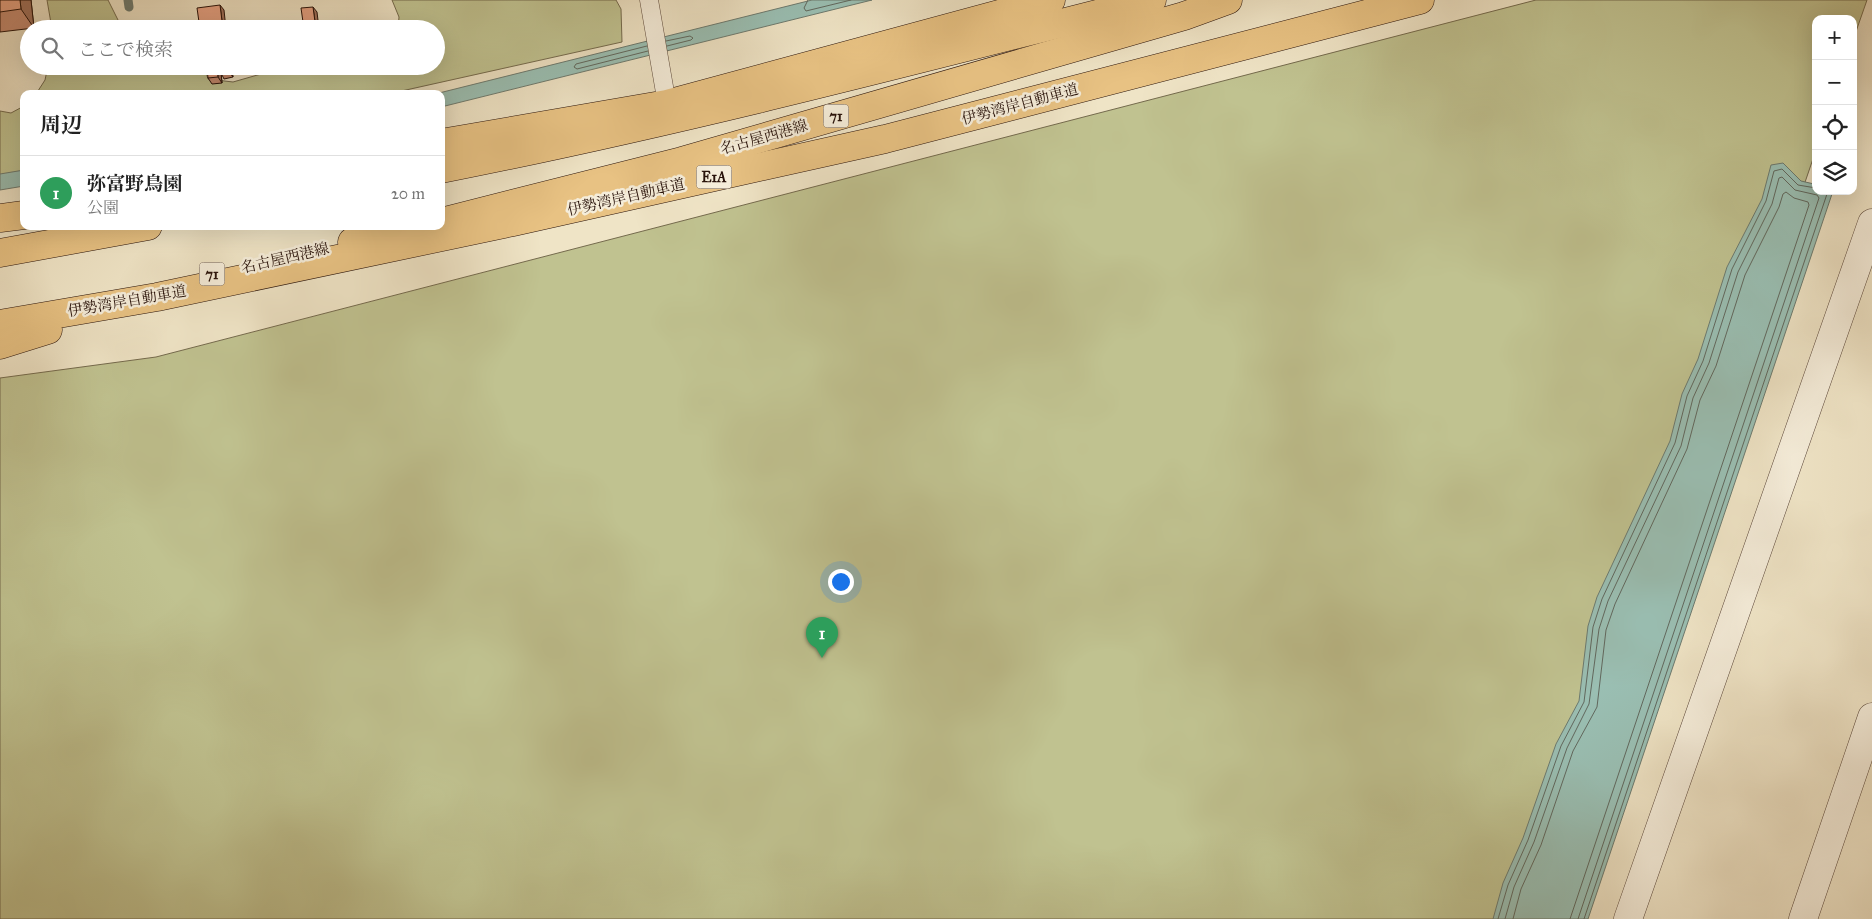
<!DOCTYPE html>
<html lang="ja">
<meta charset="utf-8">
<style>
body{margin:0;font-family:"IM FELL Great Primer","Noto Serif JP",serif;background:#f6f6f6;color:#222}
.controls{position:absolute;right:15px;top:15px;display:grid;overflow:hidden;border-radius:10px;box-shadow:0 5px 20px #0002}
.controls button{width:45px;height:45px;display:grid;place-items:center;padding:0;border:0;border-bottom:1px solid #e0e0e0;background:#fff;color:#222;font:25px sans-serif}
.you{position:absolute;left:840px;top:581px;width:18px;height:18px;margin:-12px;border:4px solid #fff;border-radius:50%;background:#1a73e8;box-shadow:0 0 0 8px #1a73e833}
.badge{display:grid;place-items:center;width:32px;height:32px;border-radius:50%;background:#1a73e8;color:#fff;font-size:16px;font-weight:700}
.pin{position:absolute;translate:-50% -41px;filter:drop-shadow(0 1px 2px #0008)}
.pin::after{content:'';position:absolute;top:26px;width:18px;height:15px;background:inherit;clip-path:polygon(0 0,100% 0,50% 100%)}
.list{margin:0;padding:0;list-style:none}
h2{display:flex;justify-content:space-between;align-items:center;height:65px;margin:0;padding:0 20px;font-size:21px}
h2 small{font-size:16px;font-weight:400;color:#767676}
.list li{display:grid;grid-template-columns:32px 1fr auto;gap:15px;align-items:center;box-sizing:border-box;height:75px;padding:0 20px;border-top:1px solid #e0e0e0}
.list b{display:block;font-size:19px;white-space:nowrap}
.list p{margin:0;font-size:16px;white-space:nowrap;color:#767676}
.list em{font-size:16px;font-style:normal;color:#767676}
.icon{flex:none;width:28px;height:28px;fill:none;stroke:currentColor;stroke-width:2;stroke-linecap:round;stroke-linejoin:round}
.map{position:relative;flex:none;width:1872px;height:919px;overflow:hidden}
.search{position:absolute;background:#fff;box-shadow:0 5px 20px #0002;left:20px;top:20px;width:425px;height:55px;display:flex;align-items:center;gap:12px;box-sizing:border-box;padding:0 18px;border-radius:28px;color:#767676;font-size:19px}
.panel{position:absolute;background:#fff;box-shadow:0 5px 20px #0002;left:20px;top:90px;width:425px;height:140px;border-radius:10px}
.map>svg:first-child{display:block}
</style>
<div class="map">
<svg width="1872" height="919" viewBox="0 0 1872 919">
<rect width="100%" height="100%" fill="#efe4c6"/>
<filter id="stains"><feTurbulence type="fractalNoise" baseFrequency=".004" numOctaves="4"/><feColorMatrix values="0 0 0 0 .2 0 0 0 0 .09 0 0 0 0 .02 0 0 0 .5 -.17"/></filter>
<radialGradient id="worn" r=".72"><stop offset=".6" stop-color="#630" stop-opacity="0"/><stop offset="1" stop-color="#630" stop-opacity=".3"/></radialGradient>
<path fill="#c0c290" stroke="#746a4d" d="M 47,0 L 108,0 L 119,22 L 142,29 L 52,29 Z
M 392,0 L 616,0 L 621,9 L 622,42 L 388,94 L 36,94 L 45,80 L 48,66 L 204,66 L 208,79 L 233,82 L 289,66 L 436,66 L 436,29 L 398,29 L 399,17 Z
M 1536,0 L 1867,0 L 1853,40 L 1853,19 L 1816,19 L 1816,150 L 1554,919 L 0,919 L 0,378 L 156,357 Z
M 24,106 L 24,171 L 0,176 L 0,111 L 11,113 Z"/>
<path fill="#9abfb3" stroke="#6c7a6f" d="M 812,0 L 872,0 L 441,107 L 441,94 L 435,94 Z
M 1783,163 L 1801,181 L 1814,184 L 1816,182 L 1816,191 L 1833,191 L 1588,919 L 1493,919 L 1503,883 L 1523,838 L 1556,744 L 1579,701 L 1588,626 L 1597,597 L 1670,441 L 1682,394 L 1698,359 L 1727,267 L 1762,199 L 1771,165 Z
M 24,170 L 24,186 L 0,190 L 0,174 Z"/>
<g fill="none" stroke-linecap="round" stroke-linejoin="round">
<path stroke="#61685e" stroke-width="1" d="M 808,0 L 804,8 L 806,11 L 851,0
M 666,41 L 690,36 L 693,38 L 691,40 L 667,46
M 647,46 L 576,64 L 574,67 L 577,69 L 648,51
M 1498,919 L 1508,885 L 1528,840 L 1561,746 L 1584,702 L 1593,627 L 1602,599 L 1675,443 L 1687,396 L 1703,361 L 1732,269 L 1766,201 L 1774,171 L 1782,169 L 1798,185 L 1816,188
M 1505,919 L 1514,887 L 1534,842 L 1567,748 L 1589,704 L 1599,629 L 1608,601 L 1681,446 L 1693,398 L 1709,363 L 1738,272 L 1772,204 L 1779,178 L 1782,177 L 1795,190 L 1817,195 L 1819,198 L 1578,919
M 1513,919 L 1521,889 L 1541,845 L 1573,751 L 1597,707 L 1606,630 L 1615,604 L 1687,449 L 1700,400 L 1716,366 L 1745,275 L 1779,207 L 1783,194 L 1786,192 L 1794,198 L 1808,202 L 1809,205 L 1570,919
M 1584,919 L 1828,191"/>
<path stroke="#6c7a6f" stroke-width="9" d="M 128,0 L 129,7"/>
<defs>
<path id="service" d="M 649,0 L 667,104"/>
<path id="minor" d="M 1628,919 L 1872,223
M 1803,919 L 1872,717"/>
<path id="primary" d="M 441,143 L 667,104 L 1051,0
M 441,222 L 682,161 L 1184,16 L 1228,0
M 352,242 L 424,226"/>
<path id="motorway" d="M 441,169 C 680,122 916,60 1152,0
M 0,218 L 24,215
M 0,253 L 148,226
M 0,324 L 157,297 L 513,222 L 885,139 L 1420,0
M 0,345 L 48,330"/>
</defs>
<use href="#service" stroke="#5a4639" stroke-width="19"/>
<use href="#minor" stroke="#5a4639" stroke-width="29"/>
<use href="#primary" stroke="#28120a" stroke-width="29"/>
<use href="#motorway" stroke="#28120a" stroke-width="29"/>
<use href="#service" stroke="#f5edda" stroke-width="18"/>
<use href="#minor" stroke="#f5edda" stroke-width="28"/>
<use href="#primary" stroke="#e8c283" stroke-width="28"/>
<use href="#motorway" stroke="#e8c283" stroke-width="28"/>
</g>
<path fill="#c68b71" stroke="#28120a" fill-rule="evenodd" d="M 0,0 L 31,0 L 34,28 L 0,32 Z
M 211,66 L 231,66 L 233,77 L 224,79 L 221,73 L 222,83 L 212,84 L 208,78 L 212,68 ZM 217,67 L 220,67 L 221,72 Z"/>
<path fill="#a1715c" stroke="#28120a" d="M 20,0 L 31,0 L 34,28 L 21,9 Z
M 220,5 L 224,10 L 226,29 L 223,29 Z
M 313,7 L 317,12 L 319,29 L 316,29 Z
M 228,66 L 231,67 L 233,77 L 229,72 Z
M 217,67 L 221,72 L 222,83 L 218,77 Z"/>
<path fill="#e6a283" stroke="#28120a" d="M 0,0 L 20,0 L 21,9 L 0,12 Z
M 220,5 L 223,29 L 200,29 L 197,8 Z
M 313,7 L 316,29 L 304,29 L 301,8 Z
M 220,66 L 228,66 L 229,72 L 221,73 Z
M 217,67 L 218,77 L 208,78 L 207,68 Z"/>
<g text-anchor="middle" stroke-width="5" stroke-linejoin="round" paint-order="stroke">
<g fill="#f5edda" stroke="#665448" stroke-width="1">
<rect x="823.5" y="104.5" width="25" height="23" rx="4"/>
<rect x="696.5" y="165.5" width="35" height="23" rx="4"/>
<rect x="199.5" y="262.5" width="25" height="23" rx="4"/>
</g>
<g font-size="14" font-weight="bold" fill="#28120a">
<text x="836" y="121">71</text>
<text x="714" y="182">E1A</text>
<text x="212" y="279">71</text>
</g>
<g font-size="15" fill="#28120a" stroke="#f5edda">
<text transform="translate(1020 104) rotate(-15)" y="5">伊勢湾岸自動車道</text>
<text transform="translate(764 137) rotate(-16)" y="5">名古屋西港線</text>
<text transform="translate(626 197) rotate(-13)" y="5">伊勢湾岸自動車道</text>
<text transform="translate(285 258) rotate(-13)" y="5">名古屋西港線</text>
<text transform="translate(127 301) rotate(-10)" y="5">伊勢湾岸自動車道</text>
</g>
</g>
<rect width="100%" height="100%" filter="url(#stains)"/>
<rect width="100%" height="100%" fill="url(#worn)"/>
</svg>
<div class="controls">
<button>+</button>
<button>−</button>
<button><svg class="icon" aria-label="locate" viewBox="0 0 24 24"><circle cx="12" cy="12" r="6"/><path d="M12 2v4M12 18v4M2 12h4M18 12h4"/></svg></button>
<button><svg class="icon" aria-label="layers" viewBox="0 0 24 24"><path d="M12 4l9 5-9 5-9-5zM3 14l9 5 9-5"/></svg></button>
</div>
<div class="you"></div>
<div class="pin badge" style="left:822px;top:658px;background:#2e9e5b">1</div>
<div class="search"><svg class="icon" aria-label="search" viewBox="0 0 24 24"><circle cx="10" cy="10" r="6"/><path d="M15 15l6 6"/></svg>ここで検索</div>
<section class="panel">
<h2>周辺<small></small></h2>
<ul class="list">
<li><span class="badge" style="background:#2e9e5b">1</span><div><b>弥富野鳥園</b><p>公園</p></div><em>20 m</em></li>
</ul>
</section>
</div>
